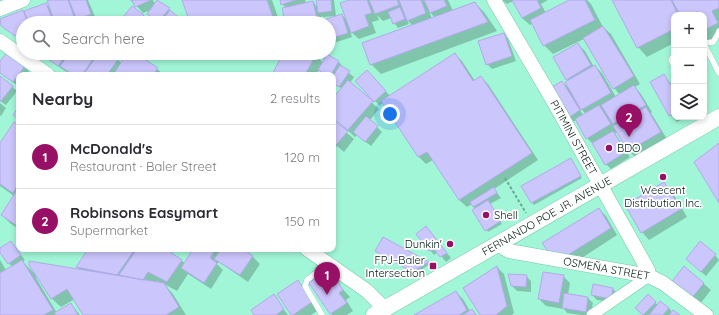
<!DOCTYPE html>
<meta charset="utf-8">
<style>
body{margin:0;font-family:Quicksand,sans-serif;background:#f2f2f3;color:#2b2b33}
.controls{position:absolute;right:12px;top:12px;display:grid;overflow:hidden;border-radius:8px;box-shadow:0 2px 6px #0003}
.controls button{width:36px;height:36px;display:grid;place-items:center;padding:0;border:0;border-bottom:1px solid #e1e1e2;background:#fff;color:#2b2b33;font:20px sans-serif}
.you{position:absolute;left:390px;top:114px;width:14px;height:14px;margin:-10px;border:3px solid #fff;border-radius:50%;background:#1a73e8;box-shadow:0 0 0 6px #1a73e833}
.badge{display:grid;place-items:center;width:26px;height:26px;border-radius:50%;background:#971065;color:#fff;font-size:13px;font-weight:700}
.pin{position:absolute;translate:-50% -33px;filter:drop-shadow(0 1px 2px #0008)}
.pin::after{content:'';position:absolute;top:21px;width:14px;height:12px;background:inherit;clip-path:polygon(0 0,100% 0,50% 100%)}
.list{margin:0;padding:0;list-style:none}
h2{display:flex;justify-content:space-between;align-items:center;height:52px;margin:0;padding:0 16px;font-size:17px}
h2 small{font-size:13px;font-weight:400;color:#7c7c81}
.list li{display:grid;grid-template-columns:26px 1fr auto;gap:12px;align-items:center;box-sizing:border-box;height:64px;padding:0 16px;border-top:1px solid #e1e1e2}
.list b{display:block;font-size:15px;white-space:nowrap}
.list p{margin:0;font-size:13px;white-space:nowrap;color:#7c7c81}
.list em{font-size:13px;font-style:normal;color:#7c7c81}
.icon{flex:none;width:22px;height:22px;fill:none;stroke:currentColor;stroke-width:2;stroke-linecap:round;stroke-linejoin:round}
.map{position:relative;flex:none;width:719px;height:315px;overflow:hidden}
.search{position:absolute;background:#fff;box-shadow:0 2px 6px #0003;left:16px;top:16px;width:320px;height:44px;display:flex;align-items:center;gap:10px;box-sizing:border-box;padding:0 14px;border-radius:22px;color:#7c7c81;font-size:15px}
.panel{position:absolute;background:#fff;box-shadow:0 2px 6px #0003;left:16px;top:72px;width:320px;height:180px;border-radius:8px}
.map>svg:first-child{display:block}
</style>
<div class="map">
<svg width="719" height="315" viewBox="0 0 719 315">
<rect width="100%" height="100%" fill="#a2f6d8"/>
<path fill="#0003" fill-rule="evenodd" d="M 53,0 L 88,0 L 96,19 L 86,23 L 23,23 L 23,39 L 21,40 L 2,25 L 0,20 L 46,4 L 51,9 Z
M 130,0 L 153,0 L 155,5 L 169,9 L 183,23 L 159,23 L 148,14 L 151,10 L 143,13 L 135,4 Z
M 183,0 L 272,0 L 280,23 L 191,23 Z
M 281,0 L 305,0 L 307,4 L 313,2 L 318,8 L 317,0 L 334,0 L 336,16 L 323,17 L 321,15 L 322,21 L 342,15 L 347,20 L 351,0 L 448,0 L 453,11 L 475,3 L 484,12 L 497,31 L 381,74 L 371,64 L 413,26 L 407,20 L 409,24 L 398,28 L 394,23 L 391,18 L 383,21 L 377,15 L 379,20 L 372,22 L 376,33 L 359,39 L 350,31 L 352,37 L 331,44 L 329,42 L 329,23 L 286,23 L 286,8 L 282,4 ZM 429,11 L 435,18 L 432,19 Z
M 502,0 L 548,0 L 541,4 L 546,13 L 572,0 L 587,0 L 591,4 L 603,27 L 611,34 L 640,84 L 635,87 L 641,94 L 652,112 L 651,113 L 667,139 L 636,158 L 629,151 L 618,132 L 615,133 L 630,157 L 611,169 L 606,164 L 594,145 L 587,138 L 576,120 L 573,122 L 568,117 L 562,82 L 569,88 L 569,81 L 567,79 L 578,44 L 585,51 L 594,67 L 595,66 L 602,73 L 616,97 L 620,95 L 614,88 L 584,39 L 553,54 L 544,45 L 533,23 L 530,25 L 522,18 L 514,1 L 507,4 ZM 579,108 L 580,108 L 586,114 L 583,115 Z
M 614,0 L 719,0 L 719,36 L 704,44 L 704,15 L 674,15 L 674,43 L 647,57 L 638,47 Z
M 143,16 L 148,21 L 146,23 L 122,23 Z
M 504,34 L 508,39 L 516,61 L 492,69 L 487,64 Z
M 39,53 L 109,53 L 122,63 L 128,53 L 133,53 L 157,69 L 164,75 L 71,75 L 50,61 L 44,55 L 43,56 Z
M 181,53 L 187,53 L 185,56 Z
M 284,53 L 311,53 L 316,55 L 323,63 L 328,56 L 339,62 L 343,67 L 343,68 L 354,77 L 350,83 L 379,109 L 370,120 L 382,132 L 371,146 L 357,135 L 355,137 L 333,117 L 333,99 L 342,89 L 333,82 L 333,75 L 324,75 L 319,70 L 316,75 L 273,75 Z
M 455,54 L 462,61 L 475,81 L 481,77 L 488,84 L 538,160 L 494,189 L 501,198 L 490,204 L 502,224 L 488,232 L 472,204 L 467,207 L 459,200 L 433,160 L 426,164 L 419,157 L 383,102 L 380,106 L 375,101 L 372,76 L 391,97 Z
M 0,63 L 24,67 L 29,71 L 26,75 L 19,75 L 19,85 L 18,86 L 0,73 Z
M 664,76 L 674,87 L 674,117 L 687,117 L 677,122 L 670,115 Z
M 0,77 L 17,91 L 6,105 L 0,101 Z
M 0,103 L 6,108 L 1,116 L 0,115 Z
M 333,121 L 354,139 L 344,152 L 337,146 L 333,152 Z
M 19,126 L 19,229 L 11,224 L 2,215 L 14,196 L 0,186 L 0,145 Z
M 571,160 L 582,178 L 534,205 L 532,203 Z
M 664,183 L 671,190 L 687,217 L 649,240 L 642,232 L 627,206 Z
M 599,209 L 606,216 L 617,235 L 571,265 L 556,257 Z
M 426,227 L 451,258 L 446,262 L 438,252 L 434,255 L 430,250 Z
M 11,242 L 25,260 L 23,262 L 33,272 L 81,271 L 77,267 L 89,249 L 164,249 L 185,263 L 194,249 L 241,249 L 253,257 L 260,264 L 248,282 L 219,262 L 217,264 L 223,270 L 211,289 L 188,274 L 177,291 L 164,284 L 173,294 L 186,315 L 84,315 L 75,299 L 61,307 L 51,298 L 37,277 L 36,278 L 57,313 L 71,304 L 80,315 L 0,315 L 0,260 L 6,270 L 12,267 L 0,251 L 0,250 ZM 157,281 L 164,284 L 156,283 Z
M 376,251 L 428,262 L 430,264 L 415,274 Z
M 715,255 L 719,260 L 706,276 L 692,264 Z
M 497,267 L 504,274 L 514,313 L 512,315 L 481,315 Z
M 526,276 L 531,281 L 531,292 L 517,291 L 512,286 Z
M 563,276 L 570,283 L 568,295 L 588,298 L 593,303 L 590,315 L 581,315 L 567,313 L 564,309 L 546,306 L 539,299 Z
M 329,278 L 336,285 L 338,284 L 350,297 L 346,300 L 353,311 L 347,315 L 332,315 L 310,283 Z
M 297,281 L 305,288 L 319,310 L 311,315 L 292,315 Z
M 703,283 L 711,290 L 700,304 L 678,291 Z
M 594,286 L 613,289 L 618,294 L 616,303 L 597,300 L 592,295 Z
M 456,292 L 463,299 L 470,311 L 472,310 L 477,315 L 416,315 Z
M 274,296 L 288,315 L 255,315 Z
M 648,296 L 658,305 L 669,308 L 672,312 L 678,315 L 644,315 L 637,308 Z"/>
<path fill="#cbc6fb" stroke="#b2aaeb" d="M 50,0 L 68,0 L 75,19 L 65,23 L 55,23 L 47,1 Z
M 69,0 L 86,0 L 91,14 L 77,20 Z
M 132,0 L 149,0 L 149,1 L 135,7 Z
M 157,0 L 170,8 L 158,22 L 147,14 Z
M 182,0 L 267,0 L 275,23 L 190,23 Z
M 280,0 L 296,0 L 281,5 Z
M 316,0 L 331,0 L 332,11 L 318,13 Z
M 349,0 L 367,0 L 372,13 L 365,15 L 369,26 L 351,33 L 340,3 Z
M 369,0 L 397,0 L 399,5 L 375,14 Z
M 399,0 L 421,0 L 426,13 L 407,21 Z
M 424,0 L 444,0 L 447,6 L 430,13 Z
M 512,0 L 537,0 L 541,8 L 522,18 Z
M 569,0 L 585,0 L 595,20 L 543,46 L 530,20 Z
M 612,0 L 671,0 L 678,15 L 674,15 L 674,29 L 637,48 Z
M 672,0 L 719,0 L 719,8 L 712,11 L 718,23 L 704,30 L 704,15 L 680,15 Z
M 313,1 L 318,23 L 285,23 L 282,8 Z
M 475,2 L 488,22 L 370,65 L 362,43 Z
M 46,3 L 52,19 L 42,23 L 28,23 L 24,11 Z
M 132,6 L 144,15 L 138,23 L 121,23 L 119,22 Z
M 400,7 L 405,19 L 393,24 L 388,12 Z
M 23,10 L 28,23 L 23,23 L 23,33 L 15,36 L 1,26 L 0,19 Z
M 170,10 L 179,18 L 176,23 L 160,23 Z
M 342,14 L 348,33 L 329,39 L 329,23 L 321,23 L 320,21 Z
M 603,26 L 634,76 L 613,89 L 583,38 Z
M 504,33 L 512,56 L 486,65 L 478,41 Z
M 578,43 L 591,65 L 566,80 L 553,57 Z
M 7,52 L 25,66 L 13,82 L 0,73 L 0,61 Z
M 42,53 L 67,53 L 58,66 L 41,54 Z
M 70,53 L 97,53 L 82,75 L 73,75 L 60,66 Z
M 99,53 L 111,53 L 119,58 L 107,75 L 85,75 L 84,74 Z
M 127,53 L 135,53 L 158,68 L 153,75 L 113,75 Z
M 283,53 L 313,53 L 316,55 L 305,75 L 272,75 Z
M 455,53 L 473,81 L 481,76 L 532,153 L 459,200 L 427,152 L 418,157 L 381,101 Z
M 327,54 L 339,61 L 331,75 L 326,75 L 318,70 Z
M 340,65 L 350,71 L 339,87 L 333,83 L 333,76 Z
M 595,65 L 611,93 L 581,110 L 565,82 Z
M 367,70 L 386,91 L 374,102 L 355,81 Z
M 664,74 L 674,91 L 674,113 L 669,116 L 650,82 Z
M 0,76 L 13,86 L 1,101 L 0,101 Z
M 348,80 L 373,101 L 348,130 L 333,118 L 333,98 Z
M 562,81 L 580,110 L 568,118 L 550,88 Z
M 634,85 L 646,105 L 613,124 L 601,105 Z
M 599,105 L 611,124 L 586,139 L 575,119 Z
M 19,106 L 19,120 L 13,115 Z
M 646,107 L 661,132 L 628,151 L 613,126 Z
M 366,116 L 378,126 L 365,142 L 353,132 Z
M 333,120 L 348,131 L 336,145 L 333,143 Z
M 14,122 L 19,125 L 19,183 L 13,193 L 0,184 L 0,143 Z
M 613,131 L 626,152 L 605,165 L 592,143 Z
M 719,143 L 719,203 L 694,162 Z
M 571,158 L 581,176 L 531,203 L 521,186 Z
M 664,182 L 681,209 L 641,233 L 625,205 Z
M 19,187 L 19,227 L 1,215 Z
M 494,187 L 497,193 L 473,207 L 470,202 Z
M 488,200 L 501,221 L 485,231 L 472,210 Z
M 599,208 L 611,228 L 563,258 L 547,250 L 542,243 Z
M 426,226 L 447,253 L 440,257 L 433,248 L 429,251 L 416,234 Z
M 383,237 L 429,262 L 412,272 L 375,251 Z
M 11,241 L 21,255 L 8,264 L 0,253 L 0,248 Z
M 700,241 L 716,254 L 701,272 L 686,259 Z
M 88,249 L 135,249 L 117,275 L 76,267 Z
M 137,249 L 166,249 L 182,260 L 167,282 L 148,272 L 143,280 L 119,275 Z
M 193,249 L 216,249 L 210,258 L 217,263 L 204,283 L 181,268 Z
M 221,249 L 243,249 L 253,256 L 240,275 L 214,259 Z
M 22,260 L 53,310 L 44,315 L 0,315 L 0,273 Z
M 29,261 L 164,283 L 179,307 L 166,315 L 83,315 L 67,289 L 51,299 L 29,265 Z
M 497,266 L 507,306 L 496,315 L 480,315 L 463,288 Z
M 684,266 L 704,283 L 692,298 L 670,284 Z
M 543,272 L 564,275 L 559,303 L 538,299 Z
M 323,273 L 327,279 L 329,277 L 334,285 L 338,282 L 343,290 L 339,293 L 347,303 L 330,314 L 309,283 Z
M 508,274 L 527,275 L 526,287 L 511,286 Z
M 298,280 L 312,302 L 293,315 L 291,315 L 277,294 Z
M 593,284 L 613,288 L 611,299 L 591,295 Z
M 456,291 L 467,310 L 459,315 L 414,315 Z
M 564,293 L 588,297 L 586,312 L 562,308 Z
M 274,294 L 284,309 L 276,315 L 254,315 L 251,310 Z
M 648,294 L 656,302 L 643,315 L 635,308 Z
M 660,301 L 669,308 L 663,315 L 649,315 Z
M 71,303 L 78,315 L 56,315 L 54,313 Z
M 472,309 L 476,315 L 463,315 Z
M 673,310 L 680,315 L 669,315 Z"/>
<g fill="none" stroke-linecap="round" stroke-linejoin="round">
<defs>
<path id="service" d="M 704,43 L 713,42 L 718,34 L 719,31
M 704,44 L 719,73
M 674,55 L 671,60 L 674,66
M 322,315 L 305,286 L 307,280 L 328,264"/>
<path id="minor" d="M 592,315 L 649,276"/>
<g id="tertiary">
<path id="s1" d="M 494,0 L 555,104 L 648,270 L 649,276"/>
<path d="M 0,9 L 23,0"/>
<path d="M 0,41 L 48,75"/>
<path id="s2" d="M 497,244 L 509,251 L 649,276 L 663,283 L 706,315"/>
<path d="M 307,249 L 367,291 L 385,309"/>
</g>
<g id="secondary">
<path id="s3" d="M 374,315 L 719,117"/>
</g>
</defs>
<use href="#service" stroke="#73c6a9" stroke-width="6"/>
<use href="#minor" stroke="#73c6a9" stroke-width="12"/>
<use href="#tertiary" stroke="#73c6a9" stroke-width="15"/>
<use href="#secondary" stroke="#73c6a9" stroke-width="17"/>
<path stroke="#6aaa93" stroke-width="2" stroke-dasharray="3 2" stroke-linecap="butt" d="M 505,178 L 526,213"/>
<use href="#service" stroke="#fff" stroke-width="5.5"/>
<use href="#minor" stroke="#fff" stroke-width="11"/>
<use href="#tertiary" stroke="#fff" stroke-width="14"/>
<use href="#secondary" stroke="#fff" stroke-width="16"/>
</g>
<g fill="#971065" stroke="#fff" stroke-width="1.5">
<circle cx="609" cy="148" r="4"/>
<circle cx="663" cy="177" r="4"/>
<circle cx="486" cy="215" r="4"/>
<circle cx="450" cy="244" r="4"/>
<rect x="429" y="262" width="8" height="8" rx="2"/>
</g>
<g text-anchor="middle" stroke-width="3.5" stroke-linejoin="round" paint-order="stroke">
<g font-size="11" fill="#001810" stroke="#fff">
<text dy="4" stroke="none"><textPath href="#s1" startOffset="159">PITIMINI STREET</textPath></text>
<text dy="4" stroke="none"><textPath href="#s3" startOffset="199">FERNANDO POE JR. AVENUE</textPath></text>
<text dy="4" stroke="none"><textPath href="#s2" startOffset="113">OSMEÑA STREET</textPath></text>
</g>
<g font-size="11" fill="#001810" stroke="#fff" text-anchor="start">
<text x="617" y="152">BDO</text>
<text x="663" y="194" text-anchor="middle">Weecent<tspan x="663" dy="13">Distribution Inc.</tspan></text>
<text x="494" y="219">Shell</text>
<text x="442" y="248" text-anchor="end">Dunkin'</text>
<text x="425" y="264" text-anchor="end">FPJ–Baler<tspan x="425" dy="13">Intersection</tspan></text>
</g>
</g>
</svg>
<div class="controls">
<button>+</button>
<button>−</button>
<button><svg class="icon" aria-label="layers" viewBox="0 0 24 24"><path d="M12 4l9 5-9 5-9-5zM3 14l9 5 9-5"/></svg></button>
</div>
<div class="you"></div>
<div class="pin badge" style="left:327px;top:295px">1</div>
<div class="pin badge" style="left:629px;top:137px">2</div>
<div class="search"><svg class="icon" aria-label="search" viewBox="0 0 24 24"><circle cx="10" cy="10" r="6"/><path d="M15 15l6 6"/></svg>Search here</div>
<section class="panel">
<h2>Nearby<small>2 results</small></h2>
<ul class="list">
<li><span class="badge">1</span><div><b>McDonald's</b><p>Restaurant · Baler Street</p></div><em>120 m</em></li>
<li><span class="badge">2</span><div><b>Robinsons Easymart</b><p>Supermarket</p></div><em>150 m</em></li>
</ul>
</section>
</div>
